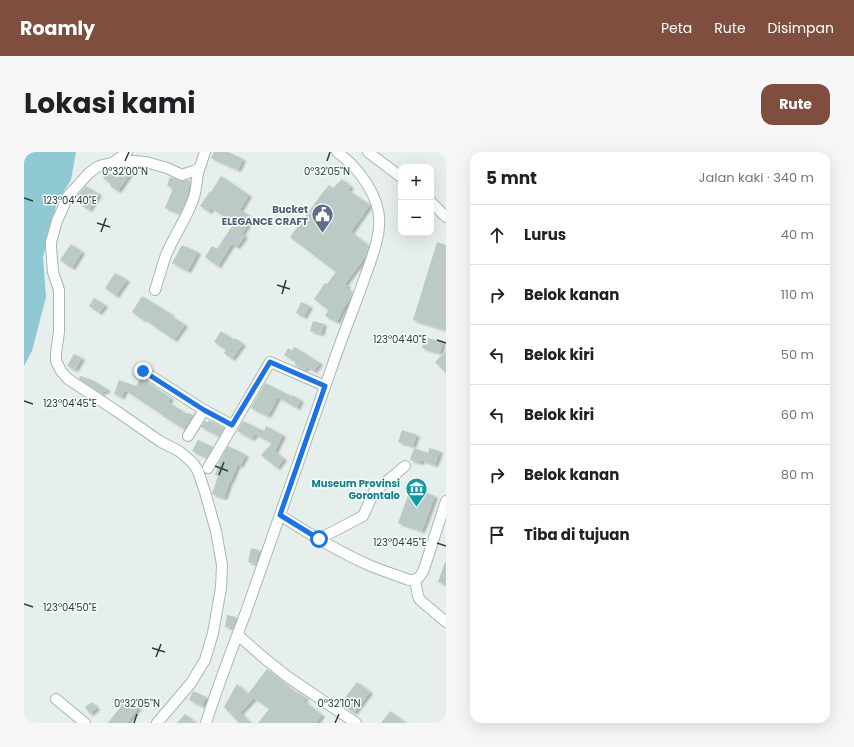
<!DOCTYPE html>
<html lang="id">
<meta charset="utf-8">
<style>
body{margin:0;font-family:Poppins,sans-serif;background:#f6f6f6;color:#202124}
.controls{position:absolute;right:12px;top:12px;display:grid;overflow:hidden;border-radius:8px;box-shadow:0 4px 16px #0002}
.controls button{width:36px;height:36px;display:grid;place-items:center;padding:0;border:0;border-bottom:1px solid #e0e0e0;background:#fff;color:#202124;font:20px sans-serif}
.stop{position:absolute;width:12px;height:12px;margin:-9px;border:3px solid #1a73e8;border-radius:50%;background:#fff}
.stop.end{background:#1a73e8;border-color:#fff;box-shadow:0 1px 4px #0008}
.list{margin:0;padding:0;list-style:none}
h2{display:flex;justify-content:space-between;align-items:center;height:52px;margin:0;padding:0 16px;font-size:17px}
h2 small{font-size:13px;font-weight:400;color:#757577}
.list li{display:grid;grid-template-columns:26px 1fr auto;gap:12px;align-items:center;box-sizing:border-box;height:60px;padding:0 16px;border-top:1px solid #e0e0e0}
.list b{display:block;font-size:15px;white-space:nowrap}
.list em{font-size:13px;font-style:normal;color:#757577}
.icon{flex:none;width:22px;height:22px;fill:none;stroke:currentColor;stroke-width:2;stroke-linecap:round;stroke-linejoin:round}
.map{position:relative;flex:none;width:422px;height:571px;overflow:hidden;border-radius:12px}
header{display:flex;align-items:center;gap:24px;box-sizing:border-box;height:56px;padding:0 20px;background:#7f4e3f;color:#fff}
header strong{font-size:19px}
nav{display:flex;gap:22px;margin-inline-start:auto;font-size:14px}
.intro{display:flex;align-items:center;justify-content:space-between;box-sizing:border-box;height:96px;padding:0 24px}
h1{margin:0;font-size:28px}
.button{padding:10px 18px;border-radius:12px;background:#7f4e3f;color:#fff;font-size:14px;font-weight:700}
main{display:flex;gap:24px;padding:0 24px}
aside{flex:1;background:#fff;border-radius:12px;box-shadow:0 4px 16px #0002}
.map>svg:first-child{display:block}
</style>
<header>
<strong>Roamly</strong>
<nav><a>Peta</a><a>Rute</a><a>Disimpan</a></nav>
</header>
<div class="intro"><h1>Lokasi kami</h1><a class="button">Rute</a></div>
<main>
<div class="map">
<svg width="422" height="571" viewBox="0 0 422 571">
<defs>
<filter id="shadow"><feDropShadow dx="3" dy="2" stdDeviation="1" flood-color="#0004"/></filter>
</defs>
<rect width="100%" height="100%" fill="#e6efeb"/>
<path fill="#8ec9d4" d="M 0,0 L 52,0 L 47,28 L 33,50 L 19,105 L 22,145 L 8,199 L 0,214 Z"/>
<path fill="#bbcac4" filter="url(#shadow)" d="M 190,0 L 204,0 L 219,7 L 214,18 L 187,6 Z
M 99,16 L 108,16 L 109,17 L 94,39 L 86,34 L 87,32 L 79,26 L 83,20 L 93,26 Z
M 197,24 L 225,43 L 216,58 L 228,65 L 218,82 L 221,84 L 213,95 L 208,92 L 194,114 L 181,105 L 188,94 L 193,97 L 210,71 L 187,56 L 185,60 L 176,54 L 186,39 L 187,40 Z
M 146,25 L 156,29 L 163,28 L 166,29 L 163,45 L 156,62 L 141,56 L 149,36 L 143,34 Z
M 318,27 L 327,35 L 324,38 L 346,53 L 327,80 L 345,94 L 342,104 L 321,132 L 324,134 L 322,136 L 329,140 L 325,149 L 321,154 L 313,170 L 301,164 L 304,158 L 290,147 L 301,131 L 303,132 L 312,120 L 266,85 L 296,44 L 305,33 L 309,36 Z
M 62,34 L 75,42 L 65,58 L 52,49 L 54,46 L 53,44 Z
M 413,90 L 422,93 L 422,178 L 389,168 Z
M 47,92 L 58,100 L 48,116 L 36,108 Z
M 158,93 L 174,100 L 164,119 L 148,111 Z
M 91,121 L 103,128 L 92,144 L 81,136 Z
M 118,144 L 147,162 L 146,163 L 161,173 L 150,188 L 120,167 L 119,168 L 108,160 Z
M 70,146 L 81,153 L 75,161 L 65,154 Z
M 277,150 L 286,154 L 280,165 L 272,161 Z
M 289,169 L 300,172 L 297,182 L 286,179 Z
M 197,179 L 210,188 L 211,186 L 219,192 L 208,207 L 200,201 L 202,198 L 190,190 Z
M 400,185 L 419,190 L 416,201 L 398,196 Z
M 270,195 L 296,211 L 290,219 L 283,215 L 281,218 L 276,216 L 270,212 L 272,210 L 260,203 L 264,196 L 268,199 Z
M 422,199 L 422,221 L 411,210 Z
M 50,202 L 58,206 L 51,218 L 43,214 Z
M 56,224 L 68,228 L 83,237 L 82,240 L 79,239 L 78,242 L 55,227 Z
M 117,226 L 147,246 L 144,250 L 163,262 L 164,261 L 169,263 L 160,277 L 139,264 L 140,264 L 101,238 L 98,245 L 90,242 L 95,228 L 112,234 Z
M 241,231 L 267,244 L 268,243 L 277,248 L 273,256 L 254,245 L 244,264 L 227,256 Z
M 185,268 L 200,276 L 195,284 L 177,275 L 181,269 L 184,270 Z
M 219,269 L 240,279 L 242,274 L 259,283 L 251,299 L 260,307 L 253,316 L 237,303 L 248,291 L 231,282 L 228,287 L 213,279 Z
M 378,278 L 393,283 L 389,294 L 374,290 Z
M 174,288 L 189,295 L 183,306 L 168,299 Z
M 204,294 L 222,303 L 216,314 L 214,312 L 207,329 L 206,329 L 200,346 L 188,342 L 194,324 L 191,323 L 195,312 L 194,312 Z
M 390,296 L 404,301 L 405,296 L 416,299 L 411,313 L 397,308 L 397,311 L 386,308 Z
M 387,335 L 411,344 L 398,379 L 374,371 Z
M 227,396 L 235,398 L 232,412 L 224,410 Z
M 421,410 L 422,410 L 422,433 L 414,430 Z
M 203,463 L 212,465 L 209,476 L 201,475 Z
M 243,517 L 273,541 L 274,540 L 282,546 L 280,549 L 298,563 L 292,571 L 234,571 L 245,557 L 230,546 L 216,561 L 227,571 L 215,571 L 200,555 L 213,532 L 224,542 Z
M 333,530 L 346,540 L 330,561 L 317,551 Z
M 169,539 L 182,545 L 178,554 L 165,548 Z
M 103,546 L 115,555 L 103,571 L 84,571 Z
M 68,550 L 73,556 L 66,562 L 61,555 Z
M 366,559 L 382,571 L 357,571 Z
M 161,562 L 172,571 L 153,571 Z"/>
<g fill="none" stroke-linecap="round" stroke-linejoin="round">
<defs>
<path id="minor" d="M 103,0 L 89,11 L 79,13 L 73,15 L 65,21 L 44,44 L 33,69 L 27,90 L 27,95 L 29,120 L 35,138 L 35,180 L 32,201 L 32,209 L 37,219 L 44,227 L 91,258 L 137,290 L 155,299 L 169,311 L 174,319 L 181,340 L 192,379 L 198,413 L 197,436 L 189,481 L 181,508 L 167,531 L 133,571
M 344,0 L 377,25
M 89,11 L 109,9 L 122,10 L 143,16 L 158,23 L 175,17
M 407,50 L 422,65
M 131,138 C 135,126 138,114 142,103 C 150,84 162,67 169,48 C 173,38 172,27 175,18 C 177,12 179,6 181,0
M 119,219 L 180,258
M 164,284 L 180,258 L 208,273
M 184,316 L 246,210 L 301,234
M 256,363 C 285,382 315,400 347,414 C 359,419 372,423 385,428 C 394,428 396,426 400,417 L 422,349
M 295,387 L 339,364 L 350,340 L 381,314
M 391,428 L 394,444 L 396,448 L 422,470
M 214,483 L 240,506 L 264,525 L 332,571
M 32,547 L 61,571
M 182,571 C 194,533 209,495 223,457 C 252,375 281,292 310,209 C 320,180 332,151 342,122 C 347,109 354,89 355,75 C 358,46 335,16 313,0"/>
</defs>
<use href="#minor" stroke="#a8b8b2" stroke-width="12"/>
<use href="#minor" stroke="#fff" stroke-width="10"/>
</g>
<g fill="none" stroke-linecap="round" stroke-linejoin="round">
<path stroke="#1a73e8" stroke-width="5" d="M 119,219 L 180,258 L 208,273 L 246,210 L 301,234 L 256,363 L 295,387"/>
</g>
<path fill="none" stroke="#24423a" stroke-width="1.5" d="M 101,9 L 105,0M 303,9 L 306,0M 0,46 L 9,49M 73,71 L 86,75M 77,80 L 82,66M 253,133 L 266,137M 258,142 L 262,128M 413,188 L 422,191M 0,249 L 9,252M 191,314 L 204,319M 195,323 L 200,310M 413,391 L 422,394M 0,452 L 9,455M 128,496 L 141,500M 132,505 L 137,492M 110,571 L 113,562M 311,571 L 315,562"/>
<defs>
<symbol id="civic-pin" viewBox="-11 -11 22 30"><path d="M0 17L-7.5 6A9.5 9.5 0 1 1 7.5 6Z" fill="#5c6f8a" stroke="#f7fbf9"/><path d="M-.6-6.5H3V-4.5H.6V-3L4-1V1h2V6H-6V1h2V-1L-.6-3ZM-1.2 2.5V6h2.4V2.5Z" fill="#fff"/></symbol>
<symbol id="museum-pin" viewBox="-11 -11 22 30"><path d="M0 17L-7.5 6A9.5 9.5 0 1 1 7.5 6Z" fill="#0f9aa8" stroke="#f7fbf9"/><path d="M0-6L6-3V-2H-6V-3ZM-5-1h2V3h-2ZM-1-1h2V3h-2ZM3-1h2V3H3ZM-6 4H6V6H-6Z" fill="#fff"/></symbol>
</defs>
<g fill-rule="evenodd">
<use href="#civic-pin" x="286" y="50" width="25" height="34"/>
<use href="#museum-pin" x="380" y="324" width="25" height="34"/>
</g>
<g text-anchor="middle" stroke-width="3" stroke-linejoin="round" paint-order="stroke">
<g font-size="10" font-weight="bold" fill="#4e5e75" stroke="#f7fbf9" text-anchor="end">
<text x="284" y="61">Bucket<tspan x="284" dy="12">ELEGANCE CRAFT</tspan></text>
</g>
<g font-size="10" font-weight="bold" fill="#0d838f" stroke="#f7fbf9" text-anchor="end">
<text x="376" y="335">Museum Provinsi<tspan x="376" dy="12">Gorontalo</tspan></text>
</g>
</g>
<g font-size="10" text-anchor="middle" fill="#24423a" stroke="#f7fbf9" stroke-width="3" stroke-linejoin="round" paint-order="stroke">
<text x="101" y="23">0°32'00"N</text>
<text x="303" y="23">0°32'05"N</text>
<text x="46" y="52">123°04'40"E</text>
<text x="376" y="191">123°04'40"E</text>
<text x="46" y="255">123°04'45"E</text>
<text x="376" y="394">123°04'45"E</text>
<text x="46" y="459">123°04'50"E</text>
<text x="113" y="555">0°32'05"N</text>
<text x="315" y="555">0°32'10"N</text>
</g>
</svg>
<div class="controls">
<button>+</button>
<button>−</button>
</div>
<div class="stop" style="left:295px;top:387px"></div>
<div class="stop end" style="left:119px;top:219px"></div>
</div>
<aside>
<h2>5 mnt<small>Jalan kaki · 340 m</small></h2>
<ul class="list">
<li><svg class="icon" aria-label="ahead" viewBox="0 0 24 24"><path d="M12 20V5M6 11l6-6 6 6"/></svg><div><b>Lurus</b></div><em>40 m</em></li>
<li><svg class="icon" aria-label="right" viewBox="0 0 24 24"><path d="M7 20v-9h11M14 6l5 5-5 5"/></svg><div><b>Belok kanan</b></div><em>110 m</em></li>
<li><svg class="icon" aria-label="left" viewBox="0 0 24 24"><path d="M17 20v-9H6M10 6l-5 5 5 5"/></svg><div><b>Belok kiri</b></div><em>50 m</em></li>
<li><svg class="icon" aria-label="left" viewBox="0 0 24 24"><path d="M17 20v-9H6M10 6l-5 5 5 5"/></svg><div><b>Belok kiri</b></div><em>60 m</em></li>
<li><svg class="icon" aria-label="right" viewBox="0 0 24 24"><path d="M7 20v-9h11M14 6l5 5-5 5"/></svg><div><b>Belok kanan</b></div><em>80 m</em></li>
<li><svg class="icon" aria-label="arrive" viewBox="0 0 24 24"><path d="M6 21V4h12l-3 4 3 4H6"/></svg><div><b>Tiba di tujuan</b></div></li>
</ul>
</aside>
</main>
